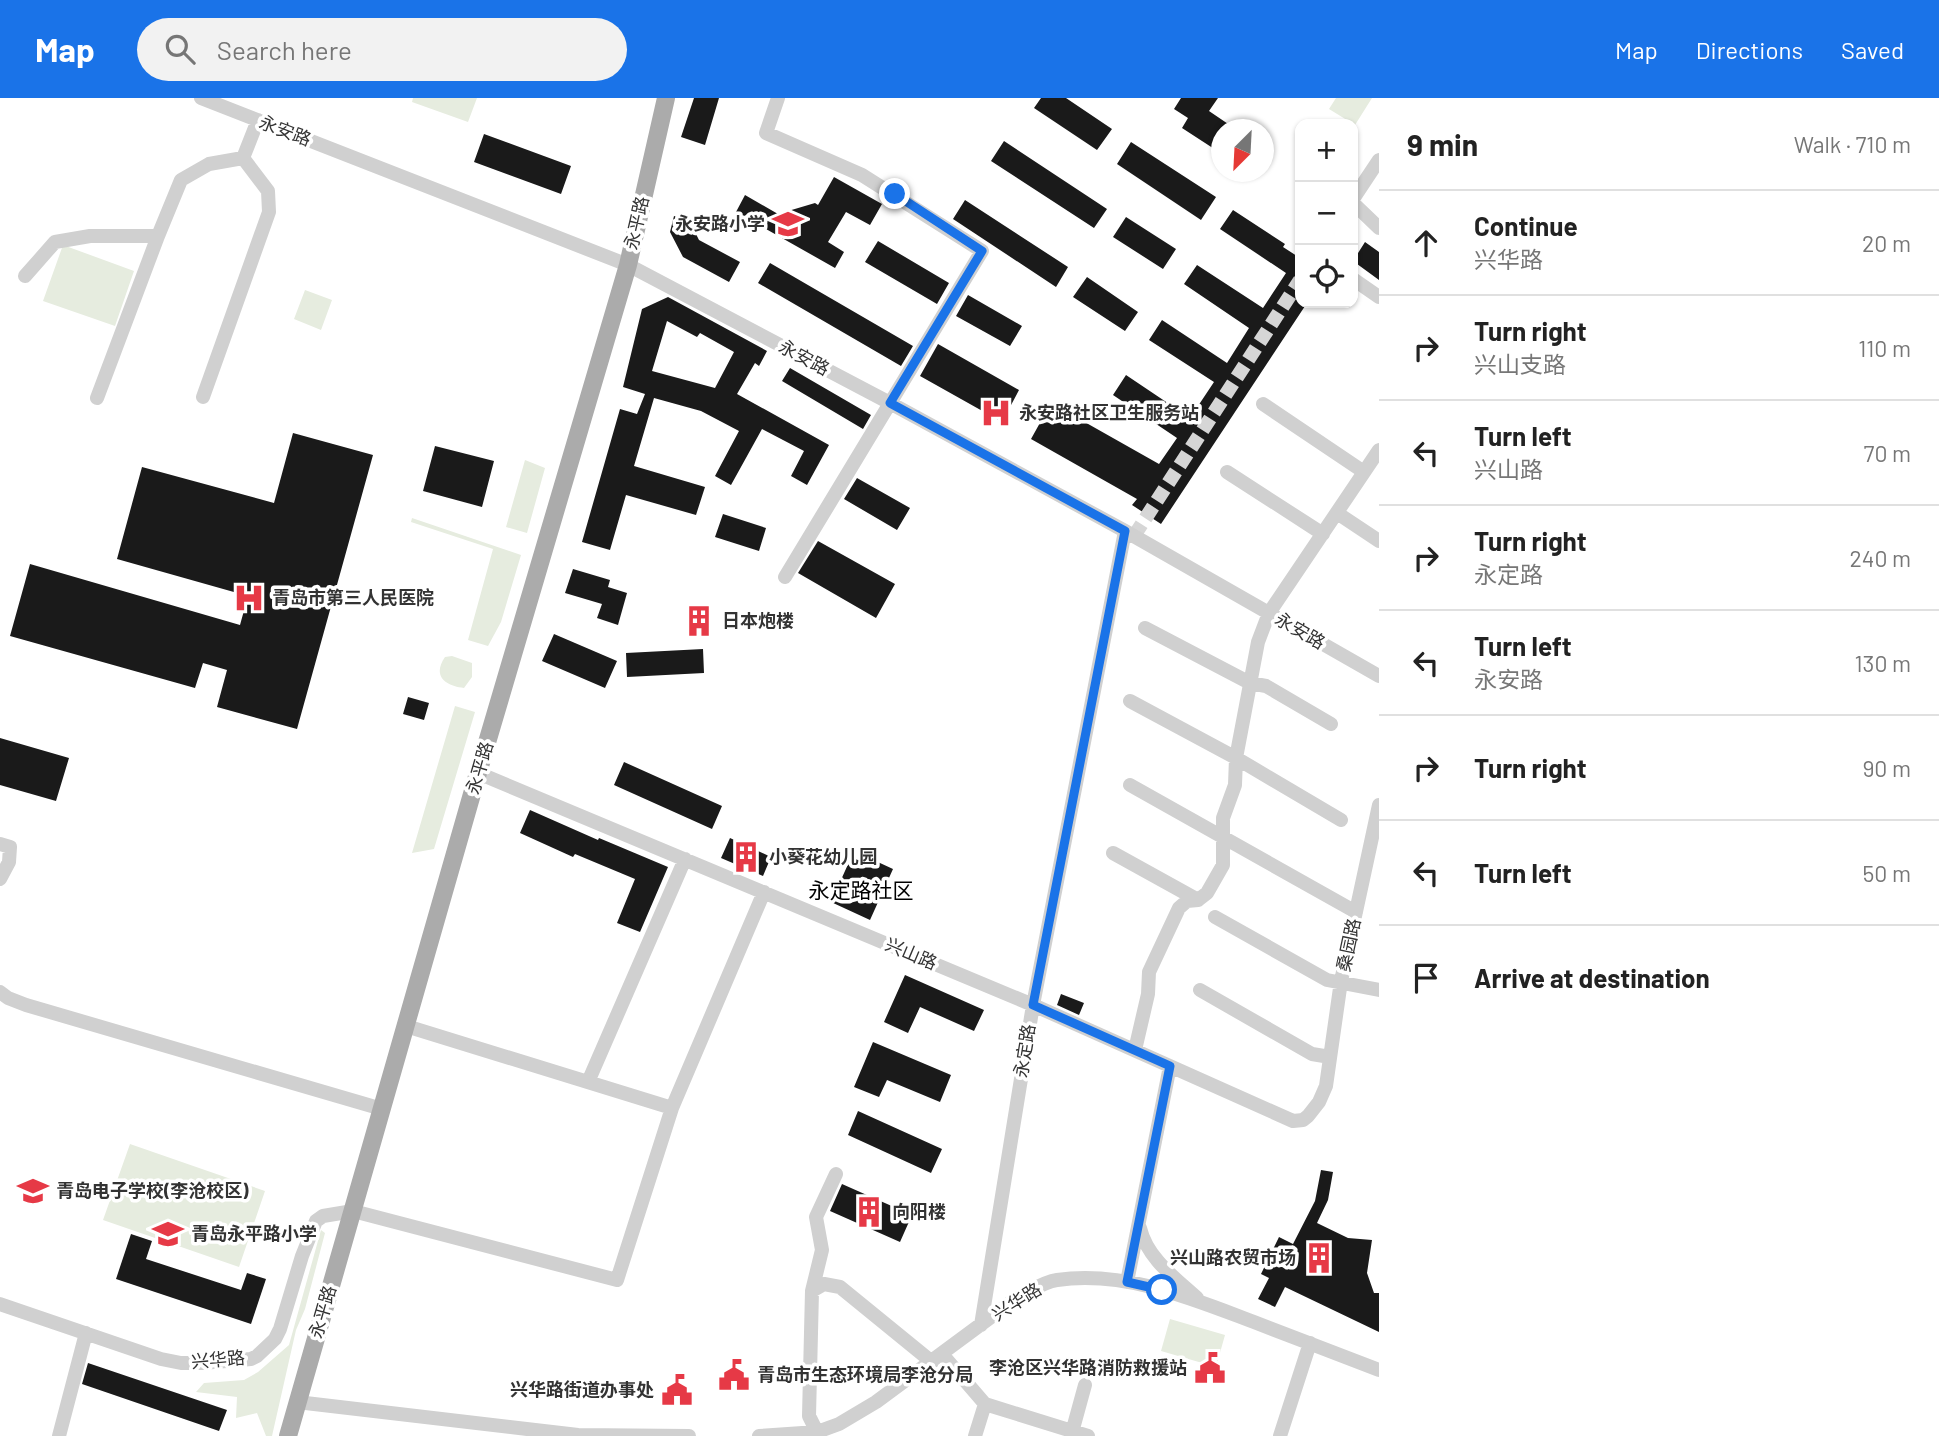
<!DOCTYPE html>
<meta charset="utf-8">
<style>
body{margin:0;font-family:Barlow,"Noto Sans SC",sans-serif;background:#f2f2f2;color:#222}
.controls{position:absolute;right:21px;top:21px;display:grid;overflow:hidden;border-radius:14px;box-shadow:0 2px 5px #0004}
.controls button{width:63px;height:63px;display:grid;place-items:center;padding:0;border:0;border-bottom:2px solid #e0e0e0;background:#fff;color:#222;font:35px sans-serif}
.compass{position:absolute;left:1211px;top:21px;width:63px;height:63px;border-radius:50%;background:#fff;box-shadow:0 2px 5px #0004;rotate:204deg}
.stop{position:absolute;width:21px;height:21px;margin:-16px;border:5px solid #1a73e8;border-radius:50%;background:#fff}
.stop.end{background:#1a73e8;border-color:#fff;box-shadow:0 2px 7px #0008}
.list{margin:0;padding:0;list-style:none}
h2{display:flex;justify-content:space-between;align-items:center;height:91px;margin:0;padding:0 28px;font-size:30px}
h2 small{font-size:23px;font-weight:400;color:#767676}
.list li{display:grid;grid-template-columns:46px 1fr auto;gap:21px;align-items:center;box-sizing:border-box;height:105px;padding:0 28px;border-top:2px solid #e0e0e0}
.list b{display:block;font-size:26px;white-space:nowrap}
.list p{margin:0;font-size:23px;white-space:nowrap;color:#767676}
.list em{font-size:23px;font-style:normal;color:#767676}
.icon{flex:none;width:38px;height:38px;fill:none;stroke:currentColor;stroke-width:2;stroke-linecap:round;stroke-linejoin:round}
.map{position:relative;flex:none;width:1379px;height:1338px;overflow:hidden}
header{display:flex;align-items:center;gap:42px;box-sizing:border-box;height:98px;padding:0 35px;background:#1a73e8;color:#fff}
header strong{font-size:33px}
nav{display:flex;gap:38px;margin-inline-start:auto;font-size:24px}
.search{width:490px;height:63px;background:#f2f2f2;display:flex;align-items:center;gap:18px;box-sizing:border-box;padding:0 24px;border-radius:38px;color:#767676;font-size:26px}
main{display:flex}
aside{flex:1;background:#fff}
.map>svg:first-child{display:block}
</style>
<header>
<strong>Map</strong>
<div class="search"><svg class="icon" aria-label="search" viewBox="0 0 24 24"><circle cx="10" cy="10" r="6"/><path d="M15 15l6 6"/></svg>Search here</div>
<nav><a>Map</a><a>Directions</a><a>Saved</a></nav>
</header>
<main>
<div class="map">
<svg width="1379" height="1338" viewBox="0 0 1379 1338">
<rect width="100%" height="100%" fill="#fff"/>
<path fill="#e6ecdf" d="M 413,0 L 477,0 L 468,24 L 412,4 Z
M 1336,0 L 1372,0 L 1355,27 L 1329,11 Z
M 63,147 L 134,173 L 115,228 L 43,203 Z
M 305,192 L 332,202 L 321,232 L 294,221 Z
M 525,362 L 545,370 L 527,435 L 506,429 Z
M 412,420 L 521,457 L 501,524 L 488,548 L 468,542 L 493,451 L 411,424 Z
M 452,558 L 472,565 L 472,579 L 464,590 C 445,588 432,578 445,559 Z
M 455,608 L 475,614 L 434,751 L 412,755 Z
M 130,1046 L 265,1093 L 239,1169 L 103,1122 Z
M 321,1132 L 325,1135 L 305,1211 L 296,1232 L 272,1338 L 266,1338 L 257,1315 L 236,1320 L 237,1299 L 196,1294 L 204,1285 L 244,1282 L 258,1274 L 289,1247 Z
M 1170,1221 L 1225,1237 L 1216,1269 L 1161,1253 Z"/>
<path fill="#1a1a1a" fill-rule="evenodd" d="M 694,0 L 719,0 L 705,47 L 681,39 Z
M 1041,0 L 1066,0 L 1112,31 L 1097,52 L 1034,10 Z
M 1181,0 L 1218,0 L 1209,13 L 1237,32 L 1222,32 L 1222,56 L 1182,30 L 1188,20 L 1174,11 Z
M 484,36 L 571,68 L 561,96 L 474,64 Z
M 1004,43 L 1107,111 L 1094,130 L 991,63 Z
M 1131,44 L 1216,99 L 1201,122 L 1117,66 Z
M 834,79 L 882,106 L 870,127 L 846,114 L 828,144 L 844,154 L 835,170 L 736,114 L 745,97 L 778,116 L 815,105 L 818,107 Z
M 965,102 L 1068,169 L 1056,189 L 953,121 Z
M 1233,112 L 1285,146 L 1283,149 L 1300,160 L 1300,205 L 1307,205 L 1161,426 L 1132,407 L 1137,401 L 1031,341 L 1051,305 L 1159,366 L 1177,340 L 1113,297 L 1126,277 L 1190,320 L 1214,284 L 1149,242 L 1162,222 L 1227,265 L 1249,230 L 1184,186 L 1197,167 L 1263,210 L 1286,175 L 1220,131 Z
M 674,118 L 694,123 L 693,130 L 699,142 L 740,164 L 729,184 L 683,159 L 670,134 Z
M 1126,119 L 1176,151 L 1163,171 L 1113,139 Z
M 878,143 L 949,185 L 937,206 L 865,164 Z
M 1365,144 L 1379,154 L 1379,182 L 1353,163 Z
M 770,165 L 913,248 L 901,268 L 758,185 Z
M 1087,179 L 1138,214 L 1125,233 L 1073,199 Z
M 968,197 L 1022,228 L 1010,248 L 956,218 Z
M 668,199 L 767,253 L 759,268 L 755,265 L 737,296 L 829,347 L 807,387 L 791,378 L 804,353 L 762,331 L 731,387 L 715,378 L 739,333 L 701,313 L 654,300 L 634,368 L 705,389 L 696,417 L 626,397 L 610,452 L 582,444 L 620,311 L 637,316 L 645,296 L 623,289 L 642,211 ZM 667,223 L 697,239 L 700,235 L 734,254 L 715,290 L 652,273 Z
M 938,246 L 1019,292 L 1002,324 L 920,278 Z
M 790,270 L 871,317 L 863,331 L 782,283 Z
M 293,335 L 373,357 L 297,631 L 217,609 L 227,572 L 203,565 L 195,590 L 10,538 L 30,466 L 240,527 L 248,498 L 117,461 L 142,369 L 274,405 Z
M 435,348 L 494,363 L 482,409 L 423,393 Z
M 857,380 L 910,410 L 897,432 L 844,401 Z
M 723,416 L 766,430 L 759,453 L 715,439 Z
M 818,443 L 895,486 L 876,520 L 798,475 Z
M 573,471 L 610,482 L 608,489 L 627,495 L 618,527 L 597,520 L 602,506 L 565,495 Z
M690 524a9 9 0 1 1 18 0a9 9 0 1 1-18 0Z
M 554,536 L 617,563 L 605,590 L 542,563 Z
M 703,551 L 704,575 L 627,579 L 626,555 Z
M 408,599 L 429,605 L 424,622 L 403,616 Z
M 0,640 L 69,660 L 56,703 L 0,687 Z
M 624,664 L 722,708 L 712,731 L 614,687 Z
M 530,712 L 598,742 L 599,740 L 668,769 L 640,834 L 617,825 L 635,781 L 575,756 L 573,759 L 520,735 Z
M 730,740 L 771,759 L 763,778 L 721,760 Z
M 854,753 L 893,771 L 870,822 L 831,804 Z
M 905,877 L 984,912 L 974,933 L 920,909 L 908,935 L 884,924 Z
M 1061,896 L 1084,905 L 1079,917 L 1057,907 Z
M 873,944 L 951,977 L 940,1004 L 887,982 L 879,999 L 854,989 Z
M 858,1013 L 942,1051 L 931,1075 L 848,1037 Z
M 1321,1072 L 1333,1074 L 1328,1102 L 1317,1125 L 1348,1140 L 1372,1142 L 1367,1175 L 1374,1195 L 1379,1195 L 1379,1234 L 1285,1189 L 1275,1209 L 1258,1201 L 1269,1180 L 1261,1176 L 1279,1139 L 1293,1146 L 1315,1103 Z
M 842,1086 L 912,1117 L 900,1144 L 830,1113 Z
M 131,1136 L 152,1143 L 146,1161 L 241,1192 L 247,1175 L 266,1181 L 251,1226 L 116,1181 Z
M 88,1265 L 227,1312 L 219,1333 L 82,1286 Z"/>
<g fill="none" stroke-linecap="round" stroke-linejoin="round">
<path stroke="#d6d6d6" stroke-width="14" stroke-dasharray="14 7" stroke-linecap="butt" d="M 1134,438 L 1300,182"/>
<path stroke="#d0d0d0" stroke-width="14" d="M 201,0 L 628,167 L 890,305 L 1125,433 L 1379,578
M 778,0 L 766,35 L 862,77 L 982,153 L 785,479
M 1353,101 L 1379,62
M 1353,105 L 1379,130
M 25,178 L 55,144 L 90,138 L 158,138 L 181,82 L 209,66 L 243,60 L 258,22
M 1353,181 L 1379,199
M 203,299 L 269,114 L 268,93 L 243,60
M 97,300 L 158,138
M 1263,306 L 1364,374
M 1227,374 L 1323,436
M 1337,415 L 1379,443
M 1145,530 L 1250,585 L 1266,588 L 1331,626
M 1130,603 L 1236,660 L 1341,722
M 478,675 L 1033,907 L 1293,1023 L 1303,1022 L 1308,1018 L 1319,1004 L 1326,988 L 1341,883 L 1379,707
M 1130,687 L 1356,814
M 0,746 L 10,749 L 9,764 L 0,781
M 1113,755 L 1198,802
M 1215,819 L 1327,882 L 1379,892
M 1200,892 L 1312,956 L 1330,959
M 0,894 L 8,900 L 26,907 L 382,1011
M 406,928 L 672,1010
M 1135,952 L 1148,896 L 1149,874 L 1179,810 L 1187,803 L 1198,802 L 1207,795 L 1223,767 L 1223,720 L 1235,687 L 1236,660 L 1258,544 L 1269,515 L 1379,352
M 588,984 L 685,761
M 1140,1130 C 1147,1160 1175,1180 1197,1200
M 1127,1184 L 1170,968
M 812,1193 L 824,1186 L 840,1189 L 932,1264
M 0,1206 L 161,1261 L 181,1265 L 202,1265 L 251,1261 L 257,1258 L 275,1241 L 280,1231 L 302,1158 L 316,1123 L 323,1118 L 353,1113 L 617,1182 L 672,1010 L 764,794
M 981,1227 L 1033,907 L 1125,433
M 942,1256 L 985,1306 L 1088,1338
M 297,1304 L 578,1337 L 689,1338
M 59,1338 L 86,1235
M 759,1338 L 817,1334 L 839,1326 L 876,1304 L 1018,1199 C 1031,1193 1043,1184 1057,1182 C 1125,1172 1193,1201 1254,1224 C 1296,1240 1337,1256 1379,1272
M 816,1338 L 817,1334 L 809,1318 L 812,1193 L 822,1152 L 816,1119 L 836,1076
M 975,1338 L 985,1306
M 1071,1338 L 1085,1287
M 1280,1338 L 1310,1245"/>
<path stroke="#ababab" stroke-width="18" d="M 288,1338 L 478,675 L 628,167 L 666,0"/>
</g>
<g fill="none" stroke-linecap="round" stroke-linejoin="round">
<path stroke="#1a73e8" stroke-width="9" d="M 895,96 L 982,153 L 890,305 L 1125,433 L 1033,907 L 1170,968 L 1127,1184 L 1162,1192"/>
</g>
<defs>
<symbol id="school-bare" viewBox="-9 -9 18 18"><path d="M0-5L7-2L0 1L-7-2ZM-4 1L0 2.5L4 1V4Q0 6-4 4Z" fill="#e63946" stroke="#fff" stroke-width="2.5" paint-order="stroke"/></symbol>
<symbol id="hospital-bare" viewBox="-9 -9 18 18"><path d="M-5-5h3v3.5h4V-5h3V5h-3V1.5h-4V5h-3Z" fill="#e63946" stroke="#fff" stroke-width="2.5" paint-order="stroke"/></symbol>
<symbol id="building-bare" viewBox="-9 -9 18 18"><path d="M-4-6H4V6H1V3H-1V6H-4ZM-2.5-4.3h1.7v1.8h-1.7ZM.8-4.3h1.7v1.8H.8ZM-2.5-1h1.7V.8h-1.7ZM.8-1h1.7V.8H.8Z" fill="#e63946" stroke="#fff" stroke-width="2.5" paint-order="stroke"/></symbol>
<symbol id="civic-bare" viewBox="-9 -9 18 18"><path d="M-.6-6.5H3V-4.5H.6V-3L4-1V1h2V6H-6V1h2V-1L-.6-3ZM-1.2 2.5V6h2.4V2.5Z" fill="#e63946" stroke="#fff" stroke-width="2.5" paint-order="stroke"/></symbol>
</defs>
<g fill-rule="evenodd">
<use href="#school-bare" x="766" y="104" width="44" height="44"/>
<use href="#hospital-bare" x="974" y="293" width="44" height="44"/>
<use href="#hospital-bare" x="227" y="478" width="44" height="44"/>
<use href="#building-bare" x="677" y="501" width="44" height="44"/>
<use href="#building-bare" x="724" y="737" width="44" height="44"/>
<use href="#school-bare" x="11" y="1071" width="44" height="44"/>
<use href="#building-bare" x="847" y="1092" width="44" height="44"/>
<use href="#school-bare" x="146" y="1114" width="44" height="44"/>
<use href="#building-bare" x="1297" y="1138" width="44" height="44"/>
<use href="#civic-bare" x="1188" y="1248" width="44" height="44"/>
<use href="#civic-bare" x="712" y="1255" width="44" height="44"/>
<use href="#civic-bare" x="655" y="1270" width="44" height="44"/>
</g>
<g text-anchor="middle" stroke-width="7" stroke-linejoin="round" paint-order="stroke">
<g font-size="18" fill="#333" stroke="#fff">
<text transform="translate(285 33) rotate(21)" y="6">永安路</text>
<text transform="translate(637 125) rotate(-77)" y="6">永平路</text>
<text transform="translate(804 260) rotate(28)" y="6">永安路</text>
<text transform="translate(1300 533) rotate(30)" y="6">永安路</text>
<text transform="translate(480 670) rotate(-74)" y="6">永平路</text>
<text transform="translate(1349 847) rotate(-78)" y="6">桑园路</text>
<text transform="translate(911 856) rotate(23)" y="6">兴山路</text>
<text transform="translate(1025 953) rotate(-81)" y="6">永定路</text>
<text transform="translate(1017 1204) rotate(-32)" y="6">兴华路</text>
<text transform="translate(323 1214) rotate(-74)" y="6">永平路</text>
<text transform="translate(218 1262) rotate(-5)" y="6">兴华路</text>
</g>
<g font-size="18" font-weight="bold" fill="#333" stroke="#fff" text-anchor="start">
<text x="765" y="132" text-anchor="end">永安路小学</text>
<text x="1019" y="321">永安路社区卫生服务站</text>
<text x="272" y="506">青岛市第三人民医院</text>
<text x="722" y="529">日本炮楼</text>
<text x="769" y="765">小葵花幼儿园</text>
<text x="56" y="1099">青岛电子学校(李沧校区)</text>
<text x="892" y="1120">向阳楼</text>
<text x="191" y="1142">青岛永平路小学</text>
<text x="1296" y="1166" text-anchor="end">兴山路农贸市场</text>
<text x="1187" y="1276" text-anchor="end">李沧区兴华路消防救援站</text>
<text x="757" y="1283">青岛市生态环境局李沧分局</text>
<text x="654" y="1298" text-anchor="end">兴华路街道办事处</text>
</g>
<g font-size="21" fill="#000" stroke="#fff">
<text x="861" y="800">永定路社区</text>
</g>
</g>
</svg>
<div class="controls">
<button>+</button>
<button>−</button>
<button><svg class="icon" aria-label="locate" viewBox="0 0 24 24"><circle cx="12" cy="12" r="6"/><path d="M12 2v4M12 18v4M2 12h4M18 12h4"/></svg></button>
</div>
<svg class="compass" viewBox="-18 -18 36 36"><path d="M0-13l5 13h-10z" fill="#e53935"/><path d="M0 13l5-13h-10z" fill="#767676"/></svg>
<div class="stop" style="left:1162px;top:1192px"></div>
<div class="stop end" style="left:895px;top:96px"></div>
</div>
<aside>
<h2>9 min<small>Walk · 710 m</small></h2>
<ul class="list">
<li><svg class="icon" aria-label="ahead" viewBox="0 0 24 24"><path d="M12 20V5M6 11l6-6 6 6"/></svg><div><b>Continue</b><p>兴华路</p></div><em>20 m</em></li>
<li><svg class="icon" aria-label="right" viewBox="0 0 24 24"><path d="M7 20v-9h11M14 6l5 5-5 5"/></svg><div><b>Turn right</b><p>兴山支路</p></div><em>110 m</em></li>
<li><svg class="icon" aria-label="left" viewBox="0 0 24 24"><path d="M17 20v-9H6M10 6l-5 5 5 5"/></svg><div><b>Turn left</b><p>兴山路</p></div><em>70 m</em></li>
<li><svg class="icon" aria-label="right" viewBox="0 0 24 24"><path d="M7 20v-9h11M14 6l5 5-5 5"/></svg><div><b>Turn right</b><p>永定路</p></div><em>240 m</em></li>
<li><svg class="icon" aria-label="left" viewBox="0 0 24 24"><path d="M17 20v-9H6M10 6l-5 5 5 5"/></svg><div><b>Turn left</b><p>永安路</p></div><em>130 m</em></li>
<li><svg class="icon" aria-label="right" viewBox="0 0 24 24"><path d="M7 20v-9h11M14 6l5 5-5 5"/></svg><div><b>Turn right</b></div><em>90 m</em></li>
<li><svg class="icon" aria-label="left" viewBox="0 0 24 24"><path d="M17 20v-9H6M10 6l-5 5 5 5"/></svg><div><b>Turn left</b></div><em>50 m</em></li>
<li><svg class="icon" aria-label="arrive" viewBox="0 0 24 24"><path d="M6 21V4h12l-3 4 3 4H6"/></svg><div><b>Arrive at destination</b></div></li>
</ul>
</aside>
</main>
